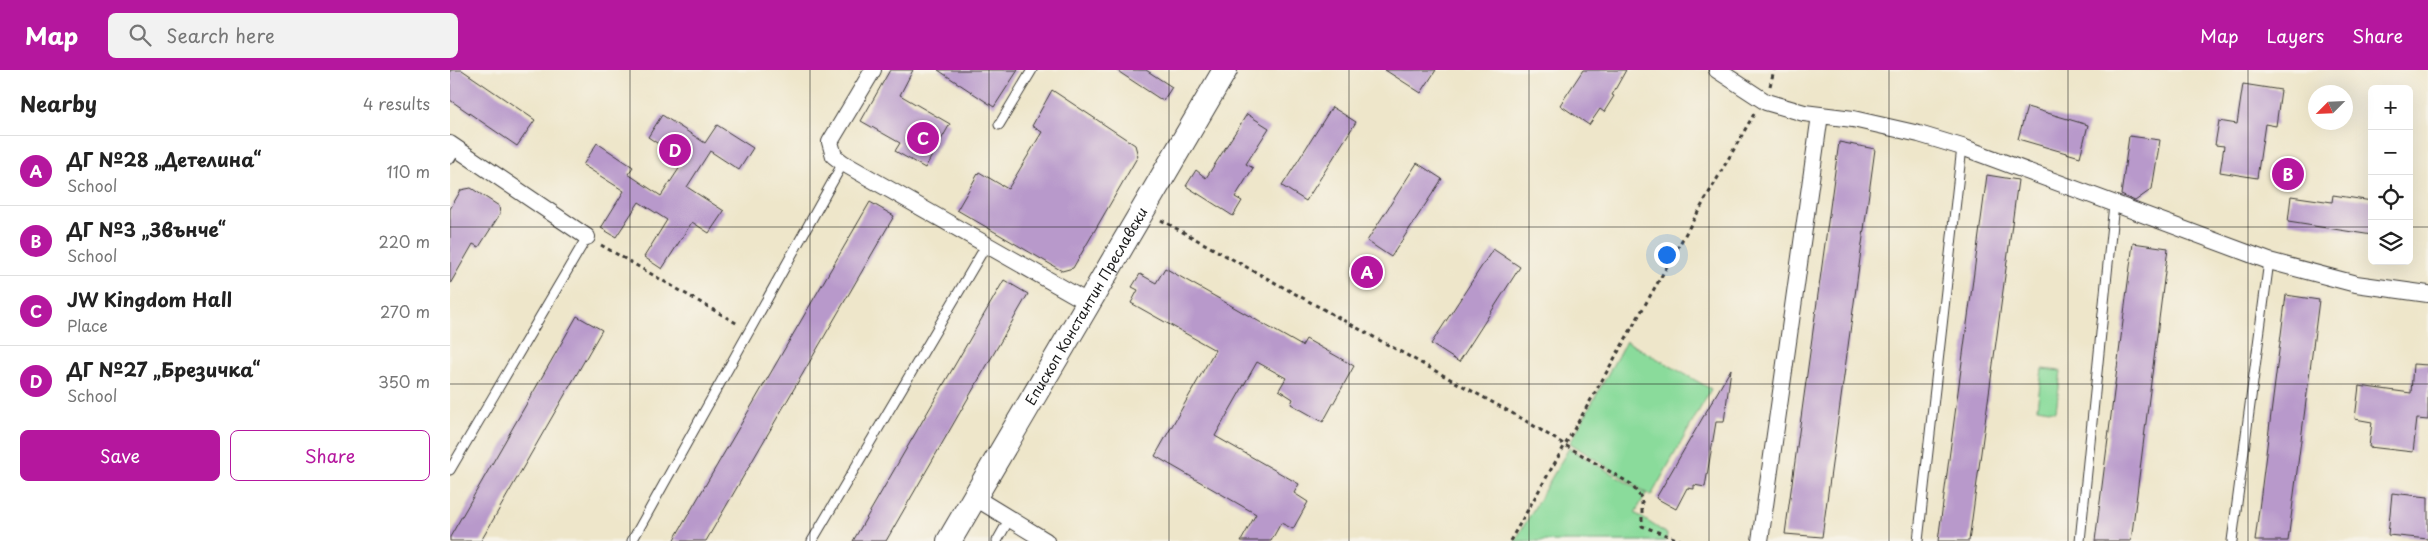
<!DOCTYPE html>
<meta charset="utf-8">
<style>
body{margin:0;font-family:"Playpen Sans",sans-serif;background:#f2f2f2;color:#222}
.controls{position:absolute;right:15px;top:15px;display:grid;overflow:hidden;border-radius:8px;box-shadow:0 5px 20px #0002}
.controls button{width:45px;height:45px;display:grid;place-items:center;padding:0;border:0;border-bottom:1px solid #e0e0e0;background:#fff;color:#222;font:25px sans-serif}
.compass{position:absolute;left:1858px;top:15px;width:45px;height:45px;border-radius:50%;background:#fff;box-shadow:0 5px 20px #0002;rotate:246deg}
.you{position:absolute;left:1216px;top:184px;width:18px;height:18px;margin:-12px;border:4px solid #fff;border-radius:50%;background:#1a73e8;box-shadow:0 0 0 8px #1a73e833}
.badge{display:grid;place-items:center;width:32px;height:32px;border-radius:50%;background:#b5179e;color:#fff;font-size:16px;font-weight:700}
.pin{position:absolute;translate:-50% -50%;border:2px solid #fff;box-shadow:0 1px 5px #0006}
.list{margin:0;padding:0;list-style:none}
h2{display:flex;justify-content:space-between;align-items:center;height:65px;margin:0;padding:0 20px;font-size:21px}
h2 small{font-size:16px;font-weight:400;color:#767676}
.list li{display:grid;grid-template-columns:32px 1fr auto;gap:15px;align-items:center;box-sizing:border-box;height:70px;padding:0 20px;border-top:1px solid #e0e0e0}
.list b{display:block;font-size:19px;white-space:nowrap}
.list p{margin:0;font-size:16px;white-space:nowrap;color:#767676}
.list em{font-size:16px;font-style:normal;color:#767676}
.actions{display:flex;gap:10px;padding:15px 20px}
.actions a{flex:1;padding:11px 0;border:1px solid #b5179e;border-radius:8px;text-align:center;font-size:18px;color:#b5179e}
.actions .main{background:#b5179e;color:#fff}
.icon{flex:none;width:28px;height:28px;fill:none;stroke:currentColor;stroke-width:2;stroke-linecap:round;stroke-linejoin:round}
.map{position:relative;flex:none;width:1978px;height:471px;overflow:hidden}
header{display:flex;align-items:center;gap:30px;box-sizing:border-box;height:70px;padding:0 25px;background:#b5179e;color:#fff}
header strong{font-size:24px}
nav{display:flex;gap:28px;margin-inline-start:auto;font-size:18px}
.search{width:350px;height:45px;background:#f2f2f2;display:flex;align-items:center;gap:12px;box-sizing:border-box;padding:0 18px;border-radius:8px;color:#767676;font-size:19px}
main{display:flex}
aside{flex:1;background:#fff}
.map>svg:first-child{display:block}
</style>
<header>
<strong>Map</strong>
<div class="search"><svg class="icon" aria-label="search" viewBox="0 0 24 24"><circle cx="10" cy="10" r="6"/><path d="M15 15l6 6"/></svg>Search here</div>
<nav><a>Map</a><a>Layers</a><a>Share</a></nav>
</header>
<main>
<aside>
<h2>Nearby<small>4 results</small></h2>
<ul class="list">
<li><span class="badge">A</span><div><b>ДГ №28 „Детелина“</b><p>School</p></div><em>110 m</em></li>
<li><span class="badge">B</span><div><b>ДГ №3 „Звънче“</b><p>School</p></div><em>220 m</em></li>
<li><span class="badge">C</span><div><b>JW Kingdom Hall</b><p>Place</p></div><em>270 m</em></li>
<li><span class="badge">D</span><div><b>ДГ №27 „Брезичка“</b><p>School</p></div><em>350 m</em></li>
</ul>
<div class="actions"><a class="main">Save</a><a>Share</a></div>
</aside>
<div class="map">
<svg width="1978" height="471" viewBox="0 0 1978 471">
<rect width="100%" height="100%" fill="#f7f3e8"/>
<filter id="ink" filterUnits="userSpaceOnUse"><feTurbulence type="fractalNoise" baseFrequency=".02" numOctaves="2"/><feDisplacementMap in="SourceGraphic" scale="10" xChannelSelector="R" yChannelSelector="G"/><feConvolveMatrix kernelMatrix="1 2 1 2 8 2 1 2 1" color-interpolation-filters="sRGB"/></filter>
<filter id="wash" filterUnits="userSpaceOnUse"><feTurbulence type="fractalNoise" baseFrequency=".0096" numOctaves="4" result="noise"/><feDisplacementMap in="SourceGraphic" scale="20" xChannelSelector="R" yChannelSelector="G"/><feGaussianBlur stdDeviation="1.12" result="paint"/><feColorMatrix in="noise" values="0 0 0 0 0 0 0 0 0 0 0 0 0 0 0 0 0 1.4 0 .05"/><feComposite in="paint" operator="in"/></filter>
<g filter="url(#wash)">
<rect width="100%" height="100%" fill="#eee6ca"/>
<path fill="#8adb9b" stroke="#537c5c" d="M 1176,271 L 1261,319 L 1201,426 L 1120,373 Z
M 1592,299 L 1611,301 L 1606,341 L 1587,338 Z
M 1119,378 L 1196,424 L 1185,443 L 1217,464 L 1216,471 L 1065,471 Z"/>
<g id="blocks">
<path fill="#b899cb" d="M 0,0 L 12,0 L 85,50 L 67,76 L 0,30 Z
M 440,0 L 463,0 L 450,25 L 500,54 L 475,98 L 445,81 L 450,73 L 411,51 Z
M 488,0 L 568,0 L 544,37 Z
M 666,0 L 696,0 L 722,17 L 713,31 Z
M 935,0 L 986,0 L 971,23 Z
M 1133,0 L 1176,0 L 1162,25 L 1164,26 L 1154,42 L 1150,39 L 1139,55 L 1110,35 Z
M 1793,14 L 1831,20 L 1826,56 L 1815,54 L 1807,108 L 1770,102 L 1774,76 L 1765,75 L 1769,51 L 1787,54 Z
M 602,20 L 685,75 L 688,86 L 623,198 L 612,201 L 507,140 L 529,102 L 558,119 L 592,62 L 582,56 Z
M 882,37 L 906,52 L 856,131 L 832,116 Z
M 1577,37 L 1638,55 L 1630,87 L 1568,69 Z
M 797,44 L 819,58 L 796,94 L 803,98 L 785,127 L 792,131 L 783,146 L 736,116 L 746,100 L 756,108 Z
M 212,45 L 255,73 L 267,55 L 303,78 L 289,100 L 260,81 L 237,117 L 274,141 L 259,163 L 242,152 L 212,199 L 194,187 L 217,150 L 189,132 L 166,167 L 151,158 L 174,121 L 133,95 L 147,73 L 183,97 L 178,104 L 211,126 L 234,91 L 198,67 Z
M 1679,66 L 1710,70 L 1702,119 L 1685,131 L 1671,125 Z
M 1389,72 L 1425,79 L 1372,467 L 1335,464 Z
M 967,93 L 992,109 L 941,187 L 917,171 Z
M 1537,105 L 1568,110 L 1519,471 L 1488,471 Z
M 21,118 L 49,136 L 50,144 L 29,177 L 23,174 L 0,214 L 0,139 L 11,120 Z
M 1883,125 L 1922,131 L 1922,165 L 1838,152 L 1841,126 L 1882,132 Z
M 420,132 L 444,146 L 256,471 L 223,471 Z
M 1683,173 L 1718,178 L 1681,471 L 1645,471 Z
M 1043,179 L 1070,197 L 1009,292 L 981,274 Z
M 715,198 L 852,276 L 856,269 L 904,296 L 873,352 L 841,334 L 843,329 L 829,320 L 836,308 L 807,292 L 765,366 L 849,414 L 844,423 L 858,432 L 843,459 L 831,453 L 821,471 L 791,471 L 806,444 L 705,386 L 765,280 L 681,233 L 688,220 L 682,217 L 690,204 L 706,213 Z
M 554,210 L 578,224 L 436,471 L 403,471 Z
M 1836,225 L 1869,230 L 1838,471 L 1805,471 Z
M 127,246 L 152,260 L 31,471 L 0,471 L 0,467 Z
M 1963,294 L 1978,295 L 1978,350 L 1967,349 L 1963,382 L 1919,377 L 1922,352 L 1905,349 L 1909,316 L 1961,323 Z
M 1281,299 L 1274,352 L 1266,352 L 1255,417 L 1244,415 L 1244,419 L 1237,418 L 1226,439 L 1206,428 Z
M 1942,423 L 1978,427 L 1978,469 L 1938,465 Z"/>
</g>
</g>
<g filter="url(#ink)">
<use href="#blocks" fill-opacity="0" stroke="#3c3a36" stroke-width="1"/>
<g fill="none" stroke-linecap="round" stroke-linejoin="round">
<defs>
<path id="lane" d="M 549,55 L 582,0
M 0,89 L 7,78
M 0,400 L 137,167
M 182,471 L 393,93
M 362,471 L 537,174
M 547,471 L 560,448
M 1468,471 L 1512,77
M 1630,471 L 1664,134
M 1782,471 L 1819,191"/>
<path id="street" d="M 423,0 L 380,72 L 384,86 L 393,93 L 639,233
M 1267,0 L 1316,32 L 1354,43 L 1403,49 L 1469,64 L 1512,77 L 1819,191 L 1906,214 L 1978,224
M 0,74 L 137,167
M 524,427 L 596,471
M 1310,471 L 1370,45"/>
<g id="secondary">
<path id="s1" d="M 499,471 L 775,0"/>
</g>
</defs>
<use href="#lane" stroke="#3c3a36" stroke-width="11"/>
<use href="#street" stroke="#3c3a36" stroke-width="18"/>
<use href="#secondary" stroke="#3c3a36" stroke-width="26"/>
<path stroke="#3c3a36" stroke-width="3" stroke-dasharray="4 4" stroke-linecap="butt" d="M 1320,16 L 1324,0
M 711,150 L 1071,348 L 1115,375 L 1304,44
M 151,175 L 288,254
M 1060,471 L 1115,375 L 1181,414 L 1192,429 L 1192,456 L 1232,471"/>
<use href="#lane" stroke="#fff" stroke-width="9"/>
<use href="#street" stroke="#fff" stroke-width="16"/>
<use href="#secondary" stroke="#fff" stroke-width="24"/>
</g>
</g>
<path fill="none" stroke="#1c1c1c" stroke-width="1" stroke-opacity="0.55" d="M 180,0 L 180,471M 360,0 L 360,471M 539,0 L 539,471M 719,0 L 719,471M 899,0 L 899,471M 1079,0 L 1079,471M 1259,0 L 1259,471M 1439,0 L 1439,471M 1618,0 L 1618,471M 1798,0 L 1798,471M 0,157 L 1922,157M 1959,157 L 1978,157M 0,314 L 1978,314"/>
<g text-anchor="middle" stroke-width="4" stroke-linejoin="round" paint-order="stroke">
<g font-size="14" fill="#1c1c1c" stroke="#f7f3e8">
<text dy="5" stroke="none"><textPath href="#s1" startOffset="272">Епископ Константин Преславски</textPath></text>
</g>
</g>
</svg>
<div class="controls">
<button>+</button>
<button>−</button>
<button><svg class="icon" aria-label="locate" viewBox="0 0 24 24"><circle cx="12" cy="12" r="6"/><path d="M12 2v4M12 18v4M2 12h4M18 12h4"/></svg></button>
<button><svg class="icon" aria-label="layers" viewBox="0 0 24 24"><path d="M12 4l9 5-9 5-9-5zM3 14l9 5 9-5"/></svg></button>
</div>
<svg class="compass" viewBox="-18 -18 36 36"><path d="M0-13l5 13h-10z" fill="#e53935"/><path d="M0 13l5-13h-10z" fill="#767676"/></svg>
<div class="you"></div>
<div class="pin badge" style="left:917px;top:202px">A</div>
<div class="pin badge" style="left:1838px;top:104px">B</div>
<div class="pin badge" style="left:473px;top:68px">C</div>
<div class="pin badge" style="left:225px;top:80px">D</div>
</div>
</main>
